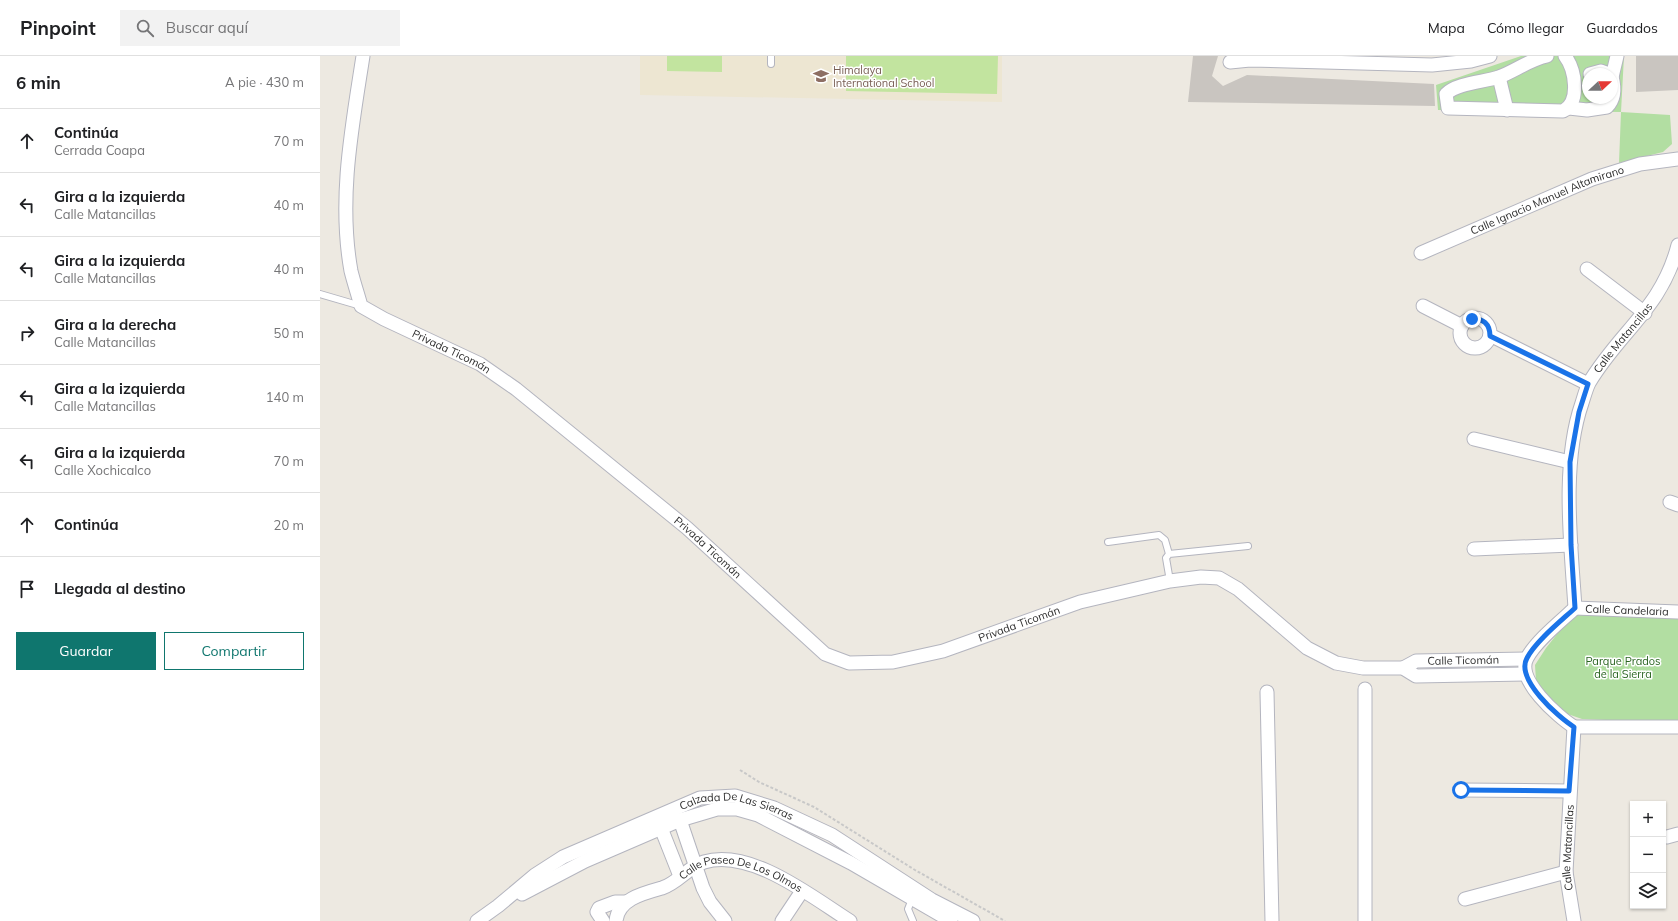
<!DOCTYPE html>
<html lang="es">
<meta charset="utf-8">
<style>
body{margin:0;font-family:Mulish,sans-serif;background:#f2f2f2;color:#202124}
.controls{position:absolute;right:12px;bottom:12px;display:grid;overflow:hidden;border-radius:0px;box-shadow:0 1px 3px #0004}
.controls button{width:36px;height:36px;display:grid;place-items:center;padding:0;border:0;border-bottom:1px solid #e0e0e0;background:#fff;color:#202124;font:20px sans-serif}
.compass{position:absolute;left:1262px;top:12px;width:36px;height:36px;border-radius:50%;background:#fff;box-shadow:0 1px 3px #0004;rotate:68deg}
.stop{position:absolute;width:12px;height:12px;margin:-9px;border:3px solid #1a73e8;border-radius:50%;background:#fff}
.stop.end{background:#1a73e8;border-color:#fff;box-shadow:0 1px 4px #0008}
.list{margin:0;padding:0;list-style:none}
h2{display:flex;justify-content:space-between;align-items:center;height:52px;margin:0;padding:0 16px;font-size:17px}
h2 small{font-size:13px;font-weight:400;color:#757577}
.list li{display:grid;grid-template-columns:26px 1fr auto;gap:12px;align-items:center;box-sizing:border-box;height:64px;padding:0 16px;border-top:1px solid #e0e0e0}
.list b{display:block;font-size:15px;white-space:nowrap}
.list p{margin:0;font-size:13px;white-space:nowrap;color:#757577}
.list em{font-size:13px;font-style:normal;color:#757577}
.actions{display:flex;gap:8px;padding:12px 16px}
.actions a{flex:1;padding:9px 0;border:1px solid #0f766e;border-radius:0px;text-align:center;font-size:14px;color:#0f766e}
.actions .main{background:#0f766e;color:#fff}
.icon{flex:none;width:22px;height:22px;fill:none;stroke:currentColor;stroke-width:2;stroke-linecap:round;stroke-linejoin:round}
.map{position:relative;flex:none;width:1358px;height:865px;overflow:hidden}
header{display:flex;align-items:center;gap:24px;box-sizing:border-box;height:56px;padding:0 20px;background:#fff;border-bottom:1px solid #e0e0e0}
header strong{font-size:19px}
nav{display:flex;gap:22px;margin-inline-start:auto;font-size:14px}
.search{width:280px;height:36px;background:#f2f2f2;display:flex;align-items:center;gap:10px;box-sizing:border-box;padding:0 14px;border-radius:0px;color:#757577;font-size:15px}
main{display:flex}
aside{flex:1;background:#fff}
.map>svg:first-child{display:block}
</style>
<header>
<strong>Pinpoint</strong>
<div class="search"><svg class="icon" aria-label="search" viewBox="0 0 24 24"><circle cx="10" cy="10" r="6"/><path d="M15 15l6 6"/></svg>Buscar aquí</div>
<nav><a>Mapa</a><a>Cómo llegar</a><a>Guardados</a></nav>
</header>
<main>
<aside>
<h2>6 min<small>A pie · 430 m</small></h2>
<ul class="list">
<li><svg class="icon" aria-label="ahead" viewBox="0 0 24 24"><path d="M12 20V5M6 11l6-6 6 6"/></svg><div><b>Continúa</b><p>Cerrada Coapa</p></div><em>70 m</em></li>
<li><svg class="icon" aria-label="left" viewBox="0 0 24 24"><path d="M17 20v-9H6M10 6l-5 5 5 5"/></svg><div><b>Gira a la izquierda</b><p>Calle Matancillas</p></div><em>40 m</em></li>
<li><svg class="icon" aria-label="left" viewBox="0 0 24 24"><path d="M17 20v-9H6M10 6l-5 5 5 5"/></svg><div><b>Gira a la izquierda</b><p>Calle Matancillas</p></div><em>40 m</em></li>
<li><svg class="icon" aria-label="right" viewBox="0 0 24 24"><path d="M7 20v-9h11M14 6l5 5-5 5"/></svg><div><b>Gira a la derecha</b><p>Calle Matancillas</p></div><em>50 m</em></li>
<li><svg class="icon" aria-label="left" viewBox="0 0 24 24"><path d="M17 20v-9H6M10 6l-5 5 5 5"/></svg><div><b>Gira a la izquierda</b><p>Calle Matancillas</p></div><em>140 m</em></li>
<li><svg class="icon" aria-label="left" viewBox="0 0 24 24"><path d="M17 20v-9H6M10 6l-5 5 5 5"/></svg><div><b>Gira a la izquierda</b><p>Calle Xochicalco</p></div><em>70 m</em></li>
<li><svg class="icon" aria-label="ahead" viewBox="0 0 24 24"><path d="M12 20V5M6 11l6-6 6 6"/></svg><div><b>Continúa</b></div><em>20 m</em></li>
<li><svg class="icon" aria-label="arrive" viewBox="0 0 24 24"><path d="M6 21V4h12l-3 4 3 4H6"/></svg><div><b>Llegada al destino</b></div></li>
</ul>
<div class="actions"><a class="main">Guardar</a><a>Compartir</a></div>
</aside>
<div class="map">
<svg width="1358" height="865" viewBox="0 0 1358 865">
<rect width="100%" height="100%" fill="#ede9e1"/>
<path fill="#ede6d2" d="M 320,0 L 682,0 L 682,46 L 320,39 Z"/>
<path fill="#b2dea2" fill-rule="evenodd" d="M 1201,0 L 1304,0 L 1301,56 L 1350,59 L 1352,88 L 1343,96 L 1299,107 L 1301,56 L 1118,54 L 1116,29 ZM 1268,18 L 1292,18 L 1292,42 L 1268,42 Z
M 1253,558 L 1358,558 L 1358,667 L 1262,663 L 1239,655 L 1216,625 L 1215,609 L 1226,592 Z"/>
<path fill="#c2e49f" d="M 347,0 L 402,0 L 402,16 L 347,15 Z
M 526,0 L 678,0 L 677,38 L 526,35 Z"/>
<path fill="#c9c5c0" d="M 873,0 L 898,0 L 892,20 L 903,30 L 927,19 L 1114,28 L 1115,50 L 868,46 Z
M 1316,0 L 1358,0 L 1358,34 L 1316,36 Z"/>
<g fill="none" stroke-linecap="round" stroke-linejoin="round">
<defs>
<path id="lane" d="M 451,8 L 451,0
M 0,238 L 41,250
M 788,486 L 839,479 L 845,484 L 849,498
M 850,525 L 846,502 L 849,498 L 928,490
M 592,843 L 588,853 L 593,865"/>
<g id="street">
<path id="s1" d="M 43,0 C 32,71 18,143 31,215 C 34,227 38,239 41,250 L 64,263 L 160,308 L 196,333 L 367,472 L 505,598 L 529,607 L 573,606 L 623,595 L 760,546 L 850,525 L 881,521 L 899,522 L 918,533 L 987,592 L 1016,607 L 1043,612 L 1083,612 L 1096,620 L 1205,618"/>
<path d="M 1227,0 C 1209,4 1195,15 1179,21 C 1164,26 1137,27 1126,38 L 1128,52 L 1243,55 C 1261,46 1255,13 1245,0"/>
<path d="M 910,6 L 930,4 L 1112,9 L 1151,5 L 1170,0"/>
<path d="M 1270,18 L 1281,15 L 1289,18"/>
<path d="M 1179,21 L 1187,54"/>
<path d="M 1292,21 L 1297,0"/>
<path d="M 1249,52 L 1267,54 L 1287,51 C 1295,43 1295,32 1292,21"/>
<path id="s2" d="M 1101,197 L 1272,123 L 1320,108 L 1358,103"/>
<path d="M 1267,213 L 1325,257"/>
<path d="M 1103,250 L 1142,270"/>
<circle cx="1155" cy="277" r="15"/>
<path d="M 1170,279 L 1268,328"/>
<path d="M 1154,383 L 1250,406"/>
<path d="M 1350,446 L 1358,449"/>
<path d="M 1154,493 L 1251,489"/>
<path id="s3" d="M 1255,552 C 1251,488 1241,408 1262,347 C 1264,341 1266,333 1269,327 C 1299,276 1342,252 1358,189"/>
<path id="s4" d="M 1255,552 L 1358,556"/>
<path id="s5" d="M 1083,612 L 1096,605 L 1206,603"/>
<path d="M 1045,633 L 1045,865"/>
<path d="M 947,636 L 952,865"/>
<path d="M 1254,671 C 1238,661 1195,623 1207,602 C 1216,585 1241,565 1255,552"/>
<path d="M 1254,671 L 1358,671"/>
<path d="M 1141,734 L 1249,735"/>
<path d="M 360,764 L 383,832 L 390,846 L 405,865"/>
<path d="M 341,772 L 360,820"/>
<path d="M 1347,781 L 1358,778"/>
<path d="M 202,838 L 265,805 L 360,764 L 397,753 L 417,753 L 438,759 L 531,807 L 631,865"/>
<path d="M 1145,843 L 1246,816"/>
<path id="s6" d="M 157,865 L 178,850 L 215,819 L 243,801 L 380,742 L 415,740 L 454,752 L 512,779 L 612,844 L 653,865"/>
<path d="M 283,865 L 277,856 L 279,852 L 295,846 L 306,846"/>
<path id="s7" d="M 296,865 C 298,843 324,837 342,832 C 358,827 368,811 384,806 C 431,792 492,841 530,865"/>
<path d="M 462,865 L 482,835"/>
<path id="s8" d="M 1254,865 L 1246,816 L 1254,671"/>
</g>
</defs>
<use href="#lane" stroke="#b4b5bf" stroke-width="8"/>
<use href="#street" stroke="#b4b5bf" stroke-width="15"/>
<path stroke="#c8c8c8" stroke-width="2" stroke-dasharray="3 2" stroke-linecap="butt" d="M 420,714 L 439,726 L 494,751 L 595,814 L 685,865"/>
<use href="#lane" stroke="#fff" stroke-width="6"/>
<use href="#street" stroke="#fff" stroke-width="13"/>
</g>
<g fill="none" stroke-linecap="round" stroke-linejoin="round">
<path stroke="#1a73e8" stroke-width="5" d="M 1141,734 L 1249,735 L 1254,671 C 1238,661 1195,623 1207,602 C 1216,585 1241,565 1255,552 L 1251,489 L 1250,406 L 1259,356 L 1268,328 L 1170,280 C 1170,268 1163,262 1152,263"/>
</g>
<defs>
<symbol id="school-bare" viewBox="-9 -9 18 18"><path d="M0-5L7-2L0 1L-7-2ZM-4 1L0 2.5L4 1V4Q0 6-4 4Z" fill="#8d6e63" stroke="#fff" stroke-width="2.5" paint-order="stroke"/></symbol>
</defs>
<g fill-rule="evenodd">
<use href="#school-bare" x="490" y="9" width="22" height="22"/>
</g>
<g text-anchor="middle" stroke-width="3" stroke-linejoin="round" paint-order="stroke">
<g font-size="11" fill="#785e54" stroke="#fff" text-anchor="start">
<text x="513" y="18">Himalaya<tspan x="513" dy="13">International School</tspan></text>
</g>
<g font-size="11" fill="#2d2d2d" stroke="#fff">
<text dy="4" stroke="none"><textPath href="#s2" startOffset="137">Calle Ignacio Manuel Altamirano</textPath></text>
<text dy="4" stroke="none"><textPath href="#s3" startOffset="284">Calle Matancillas</textPath></text>
<text dy="4" stroke="none"><textPath href="#s1" startOffset="354">Privada Ticomán</textPath></text>
<text dy="4" stroke="none"><textPath href="#s1" startOffset="678">Privada Ticomán</textPath></text>
<text dy="4" stroke="none"><textPath href="#s4" startOffset="52">Calle Candelaria</textPath></text>
<text dy="4" stroke="none"><textPath href="#s1" startOffset="1038">Privada Ticomán</textPath></text>
<text dy="4" stroke="none"><textPath href="#s5" startOffset="62">Calle Ticomán</textPath></text>
<text dy="4" stroke="none"><textPath href="#s6" startOffset="294">Calzada De Las Sierras</textPath></text>
<text dy="4" stroke="none"><textPath href="#s8" startOffset="74">Calle Matancillas</textPath></text>
<text dy="4" stroke="none"><textPath href="#s7" startOffset="148">Calle Paseo De Los Olmos</textPath></text>
</g>
<g font-size="11" fill="#2a6521" stroke="#fff">
<text x="1303" y="609">Parque Prados<tspan x="1303" dy="13">de la Sierra</tspan></text>
</g>
</g>
</svg>
<div class="controls">
<button>+</button>
<button>−</button>
<button><svg class="icon" aria-label="layers" viewBox="0 0 24 24"><path d="M12 4l9 5-9 5-9-5zM3 14l9 5 9-5"/></svg></button>
</div>
<svg class="compass" viewBox="-18 -18 36 36"><path d="M0-13l5 13h-10z" fill="#e53935"/><path d="M0 13l5-13h-10z" fill="#757577"/></svg>
<div class="stop" style="left:1141px;top:734px"></div>
<div class="stop end" style="left:1152px;top:263px"></div>
</div>
</main>
